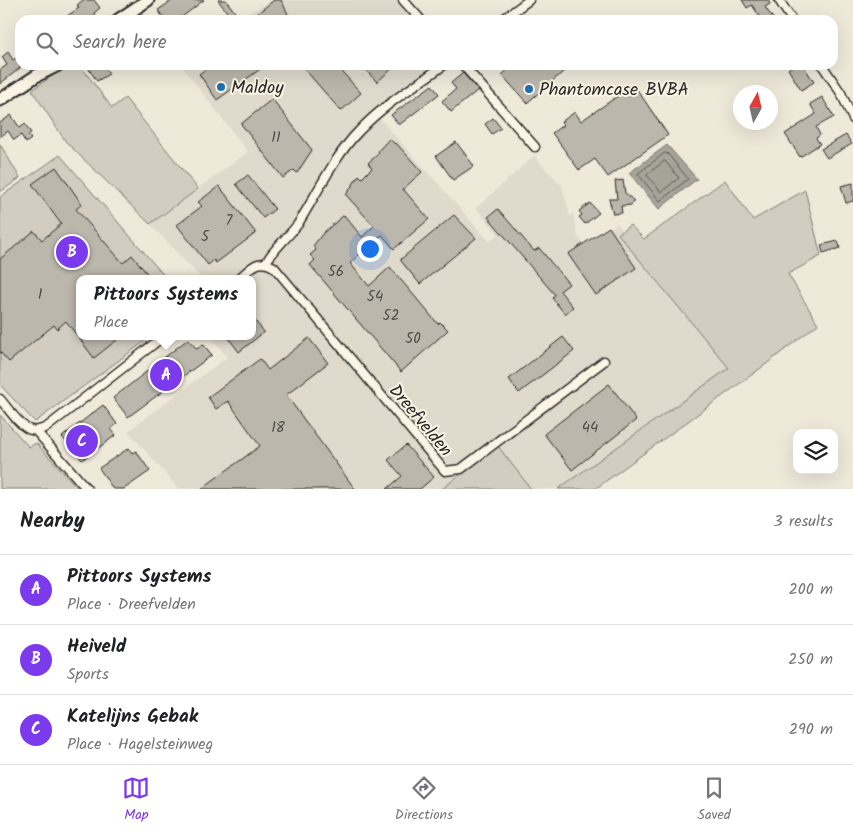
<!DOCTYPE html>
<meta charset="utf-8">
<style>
body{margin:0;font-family:Kalam,sans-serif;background:#f6f6f6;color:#202124}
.controls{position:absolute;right:15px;bottom:15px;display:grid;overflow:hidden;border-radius:10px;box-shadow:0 5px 20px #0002}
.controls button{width:45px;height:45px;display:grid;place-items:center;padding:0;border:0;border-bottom:1px solid #e0e0e0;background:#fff;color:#202124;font:25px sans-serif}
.compass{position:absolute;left:733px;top:85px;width:45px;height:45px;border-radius:50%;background:#fff;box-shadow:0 5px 20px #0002;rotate:8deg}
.you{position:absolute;left:369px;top:248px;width:18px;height:18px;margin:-12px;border:4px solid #fff;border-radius:50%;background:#1a73e8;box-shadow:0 0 0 8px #1a73e833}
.badge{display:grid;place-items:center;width:32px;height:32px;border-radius:50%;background:#7c3aed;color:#fff;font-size:16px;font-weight:700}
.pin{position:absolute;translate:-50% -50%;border:2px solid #fff;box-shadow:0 1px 5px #0006}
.popup{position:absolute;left:76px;top:275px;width:180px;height:65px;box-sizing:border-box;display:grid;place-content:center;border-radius:10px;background:#fff;filter:drop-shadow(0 1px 4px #0005);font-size:16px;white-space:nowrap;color:#757577}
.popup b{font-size:19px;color:#202124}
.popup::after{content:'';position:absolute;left:50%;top:100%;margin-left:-10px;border:10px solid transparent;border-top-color:#fff}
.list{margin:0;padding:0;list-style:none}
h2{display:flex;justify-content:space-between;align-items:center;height:65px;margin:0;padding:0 20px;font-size:21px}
h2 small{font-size:16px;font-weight:400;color:#757577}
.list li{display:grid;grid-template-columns:32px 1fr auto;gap:15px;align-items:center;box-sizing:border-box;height:70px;padding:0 20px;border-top:1px solid #e0e0e0}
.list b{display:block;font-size:19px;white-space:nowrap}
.list p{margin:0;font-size:16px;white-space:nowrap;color:#757577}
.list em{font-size:16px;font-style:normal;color:#757577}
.icon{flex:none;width:28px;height:28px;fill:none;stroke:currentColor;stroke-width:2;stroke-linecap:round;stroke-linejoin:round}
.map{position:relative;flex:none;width:853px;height:489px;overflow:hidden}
.search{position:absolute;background:#fff;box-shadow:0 5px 20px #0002;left:15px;right:15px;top:15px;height:55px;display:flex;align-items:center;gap:12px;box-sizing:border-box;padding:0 18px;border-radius:15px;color:#757577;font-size:19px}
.sheet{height:275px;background:#fff}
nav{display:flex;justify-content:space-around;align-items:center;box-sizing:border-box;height:70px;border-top:1px solid #e0e0e0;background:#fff;font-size:14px;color:#757577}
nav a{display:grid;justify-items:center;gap:2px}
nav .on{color:#7c3aed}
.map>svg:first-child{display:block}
</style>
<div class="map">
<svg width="853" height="489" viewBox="0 0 853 489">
<rect width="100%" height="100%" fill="#efe9da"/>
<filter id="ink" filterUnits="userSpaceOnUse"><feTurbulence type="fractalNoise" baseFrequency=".02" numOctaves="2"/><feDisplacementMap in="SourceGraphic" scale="10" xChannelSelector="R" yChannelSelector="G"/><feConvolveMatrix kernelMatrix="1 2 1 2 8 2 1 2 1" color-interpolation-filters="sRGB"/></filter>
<g filter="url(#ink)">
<path fill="#e0dacc" d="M 273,0 L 397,0 L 415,20 L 235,20 Z
M 181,65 L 436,65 L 373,111 L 489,241 L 498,234 L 476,208 L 534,156 L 562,186 L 570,216 L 573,214 L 578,237 L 584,244 L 617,224 L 742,371 L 655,421 L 558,489 L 531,489 L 497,445 L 442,489 L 179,489 L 128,431 L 227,357 L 210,336 L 252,336 L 252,279 L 202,279 L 150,224 L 248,152 Z"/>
<path fill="#d2cdc0" stroke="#7e7c76" d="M 68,65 L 80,65 L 112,108 L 125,98 L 198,189 L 150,224 L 66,142 L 32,90 Z
M 0,144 L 20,178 L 0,192 Z
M 60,155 L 167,279 L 80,279 L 80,336 L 152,336 L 35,422 L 0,385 L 0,197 Z
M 725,180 L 753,220 L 805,190 L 821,256 L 788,274 L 818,324 L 761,368 L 595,489 L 558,489 L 729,368 L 618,234 L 630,225 L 644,239 Z
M 0,415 L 29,447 L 36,443 L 79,489 L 0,489 Z
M 497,445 L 531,489 L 442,489 Z"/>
<path fill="#a6a399" stroke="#75736d" d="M 667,145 L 697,179 L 659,209 L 629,173 Z"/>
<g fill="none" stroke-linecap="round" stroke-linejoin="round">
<path stroke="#5c5b57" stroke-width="1" d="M 665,153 L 668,154 L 688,179 L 660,201 L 638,174 Z
M 665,161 L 679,178 L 661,192 L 647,175 Z"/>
</g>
<path fill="#bcb7ac" stroke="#2b2b2b" d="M 83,0 L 94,0 L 100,8 L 94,13 L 96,16 L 90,20 L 61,20 L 79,8 L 77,5 Z
M 173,0 L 204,0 L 178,20 L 165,20 L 158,10 Z
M 218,0 L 226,0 L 237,15 L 232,19 Z
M 274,0 L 281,0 L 291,20 L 263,20 L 258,13 Z
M 742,0 L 768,0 L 770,4 L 765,7 L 774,20 L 762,20 L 752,5 L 747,8 Z
M 8,52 L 13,60 L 20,55 L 20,68 L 0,84 L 0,70 L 7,65 L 2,57 Z
M 86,65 L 103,65 L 109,74 L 97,81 Z
M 211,65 L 266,65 L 217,100 L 199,74 Z
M 301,65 L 336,65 L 361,93 L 341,111 Z
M 361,65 L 396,65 L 377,82 Z
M 513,65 L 558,65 L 563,72 L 527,103 L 502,75 Z
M 794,65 L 803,65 L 814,82 L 801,90 L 788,69 Z
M 463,73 L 478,90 L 451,112 L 442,101 L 456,89 L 451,83 Z
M 432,85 L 439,94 L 399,125 L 391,115 Z
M 634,85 L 668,135 L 608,177 L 595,159 L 579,170 L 552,133 L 563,125 L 561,122 L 575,112 L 581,121 Z
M 822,97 L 834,117 L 816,127 L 820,135 L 816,138 L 820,144 L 800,157 L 785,134 L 816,114 L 810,104 Z
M 272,99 L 312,150 L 297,173 L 294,170 L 283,178 L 241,124 Z
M 11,115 L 20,128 L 25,124 L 31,133 L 28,135 L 31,139 L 26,143 L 21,135 L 14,140 L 8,131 L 0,137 L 0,123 Z
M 493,118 L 501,128 L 492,134 L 485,124 Z
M 846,135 L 852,144 L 827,158 L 821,149 Z
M 389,139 L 395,144 L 396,143 L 422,172 L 403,189 L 429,219 L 394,249 L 382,235 L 350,263 L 369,286 L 390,267 L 438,324 L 440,322 L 448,330 L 401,372 L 310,265 L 315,260 L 310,255 L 316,250 L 313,246 L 323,233 L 344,215 L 362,237 L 374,226 L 346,195 L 359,175 L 362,178 L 372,168 L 368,163 L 379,153 L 378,151 Z
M 456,142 L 474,166 L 453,180 L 436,156 Z
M 56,167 L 82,204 L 76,209 L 123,263 L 132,255 L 149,276 L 146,279 L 80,279 L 80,336 L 122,336 L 94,358 L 66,321 L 57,329 L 54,325 L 9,362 L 0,352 L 0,259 L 34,231 L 42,240 L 61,224 L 32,184 Z
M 248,175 L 275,209 L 263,218 L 236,184 Z
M 623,180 L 625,193 L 634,201 L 631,205 L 621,206 L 622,213 L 613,214 L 609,199 L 617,199 L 615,181 Z
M 853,183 L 853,201 L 846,203 L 841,186 Z
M 219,186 L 256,233 L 216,263 L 214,260 L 208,265 L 177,225 L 202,206 L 198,202 Z
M 590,203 L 599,213 L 585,224 L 579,217 L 582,215 L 579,211 Z
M 498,209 L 534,251 L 539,248 L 569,284 L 560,291 L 573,307 L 565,314 L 552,298 L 555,295 L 488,217 Z
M 454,215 L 476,238 L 420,284 L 401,261 L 401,259 Z
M 609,227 L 636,268 L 596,295 L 568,254 Z
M 838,241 L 840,248 L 823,253 L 821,245 Z
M 252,317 L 264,332 L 239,352 L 227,336 L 252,336 Z
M 563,337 L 574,351 L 519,393 L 509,379 Z
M 309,338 L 328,363 L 286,395 L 355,489 L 201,489 L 260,446 L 228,401 L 216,409 L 208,397 L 260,359 L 268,370 Z
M 188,339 L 197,349 L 203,344 L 212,355 L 128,417 L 113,398 Z
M 609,384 L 636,420 L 572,470 L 544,434 Z
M 103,405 L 117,424 L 111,429 L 116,435 L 82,460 L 62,437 Z
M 406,445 L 434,477 L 420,489 L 387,489 L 402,476 L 388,460 Z
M 129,448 L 132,453 L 136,451 L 150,471 L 124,489 L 113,489 L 99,468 Z"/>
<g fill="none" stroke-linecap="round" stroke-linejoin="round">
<defs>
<path id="street" d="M 403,0 L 421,20
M 779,0 L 792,20
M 130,12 L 136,20
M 502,20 L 529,0
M 463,65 L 535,147
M 822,65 L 841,93 L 853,119
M 266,262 C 275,248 288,237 298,224 C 316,195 336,154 359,131 C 383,105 415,86 444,65
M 238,279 C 251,269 257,257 274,267 L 445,471 L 461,469 L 604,361
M 0,399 C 7,407 21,428 31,430 C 37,432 42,429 47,427 L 164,336
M 36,431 L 87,489"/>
<path id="secondary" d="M 118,20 L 148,0
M 0,100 L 36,76 L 58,65"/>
</defs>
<use href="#street" stroke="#2b2b2b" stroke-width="11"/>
<use href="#secondary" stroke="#2b2b2b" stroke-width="15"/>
<use href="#street" stroke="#fcf5e5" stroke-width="8"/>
<use href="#secondary" stroke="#fcf5e5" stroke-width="11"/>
</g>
</g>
<g fill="#1f6fb2" stroke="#fcf5e5" stroke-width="2">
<circle cx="221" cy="87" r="5"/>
<circle cx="529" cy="89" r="5"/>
</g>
<g text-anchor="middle" stroke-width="4" stroke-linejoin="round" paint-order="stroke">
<g font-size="15" fill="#4f4e4b">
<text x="276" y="142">11</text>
<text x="229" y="225">7</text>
<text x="205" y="241">5</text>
<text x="336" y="276">56</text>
<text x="40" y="299">1</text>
<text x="375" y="301">54</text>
<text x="391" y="320">52</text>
<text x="413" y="343">50</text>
<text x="278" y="432">18</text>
<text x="590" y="432">44</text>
</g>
<g font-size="18" fill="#2b2b2b" stroke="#fcf5e5" text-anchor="start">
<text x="231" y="93">Maldoy</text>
<text x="539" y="95">Phantomcase BVBA</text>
</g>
<g font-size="18" fill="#2b2b2b" stroke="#fcf5e5">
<text transform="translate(421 420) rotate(50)" y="6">Dreefvelden</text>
</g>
</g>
</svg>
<div class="controls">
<button><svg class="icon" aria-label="layers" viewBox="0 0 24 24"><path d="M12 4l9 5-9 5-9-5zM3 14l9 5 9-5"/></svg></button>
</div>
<svg class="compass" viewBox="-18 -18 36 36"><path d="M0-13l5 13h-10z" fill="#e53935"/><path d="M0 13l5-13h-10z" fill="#757577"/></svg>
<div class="you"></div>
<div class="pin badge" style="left:166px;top:375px">A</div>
<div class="popup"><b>Pittoors Systems</b>Place</div>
<div class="pin badge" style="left:72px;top:252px">B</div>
<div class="pin badge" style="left:82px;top:441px">C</div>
<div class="search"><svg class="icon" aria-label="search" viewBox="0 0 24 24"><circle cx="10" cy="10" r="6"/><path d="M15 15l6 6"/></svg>Search here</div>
</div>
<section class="sheet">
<h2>Nearby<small>3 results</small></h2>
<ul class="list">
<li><span class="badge">A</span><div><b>Pittoors Systems</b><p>Place · Dreefvelden</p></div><em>200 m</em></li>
<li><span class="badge">B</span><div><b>Heiveld</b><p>Sports</p></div><em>250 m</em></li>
<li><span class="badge">C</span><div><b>Katelijns Gebak</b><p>Place · Hagelsteinweg</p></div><em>290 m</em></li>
</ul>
</section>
<nav>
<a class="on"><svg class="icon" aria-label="map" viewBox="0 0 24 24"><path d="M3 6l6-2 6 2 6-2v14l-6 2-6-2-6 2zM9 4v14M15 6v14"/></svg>Map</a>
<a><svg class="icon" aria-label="directions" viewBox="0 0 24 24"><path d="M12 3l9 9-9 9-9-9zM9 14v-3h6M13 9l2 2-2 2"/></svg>Directions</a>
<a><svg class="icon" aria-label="saved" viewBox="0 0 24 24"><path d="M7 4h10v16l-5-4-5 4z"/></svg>Saved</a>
</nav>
